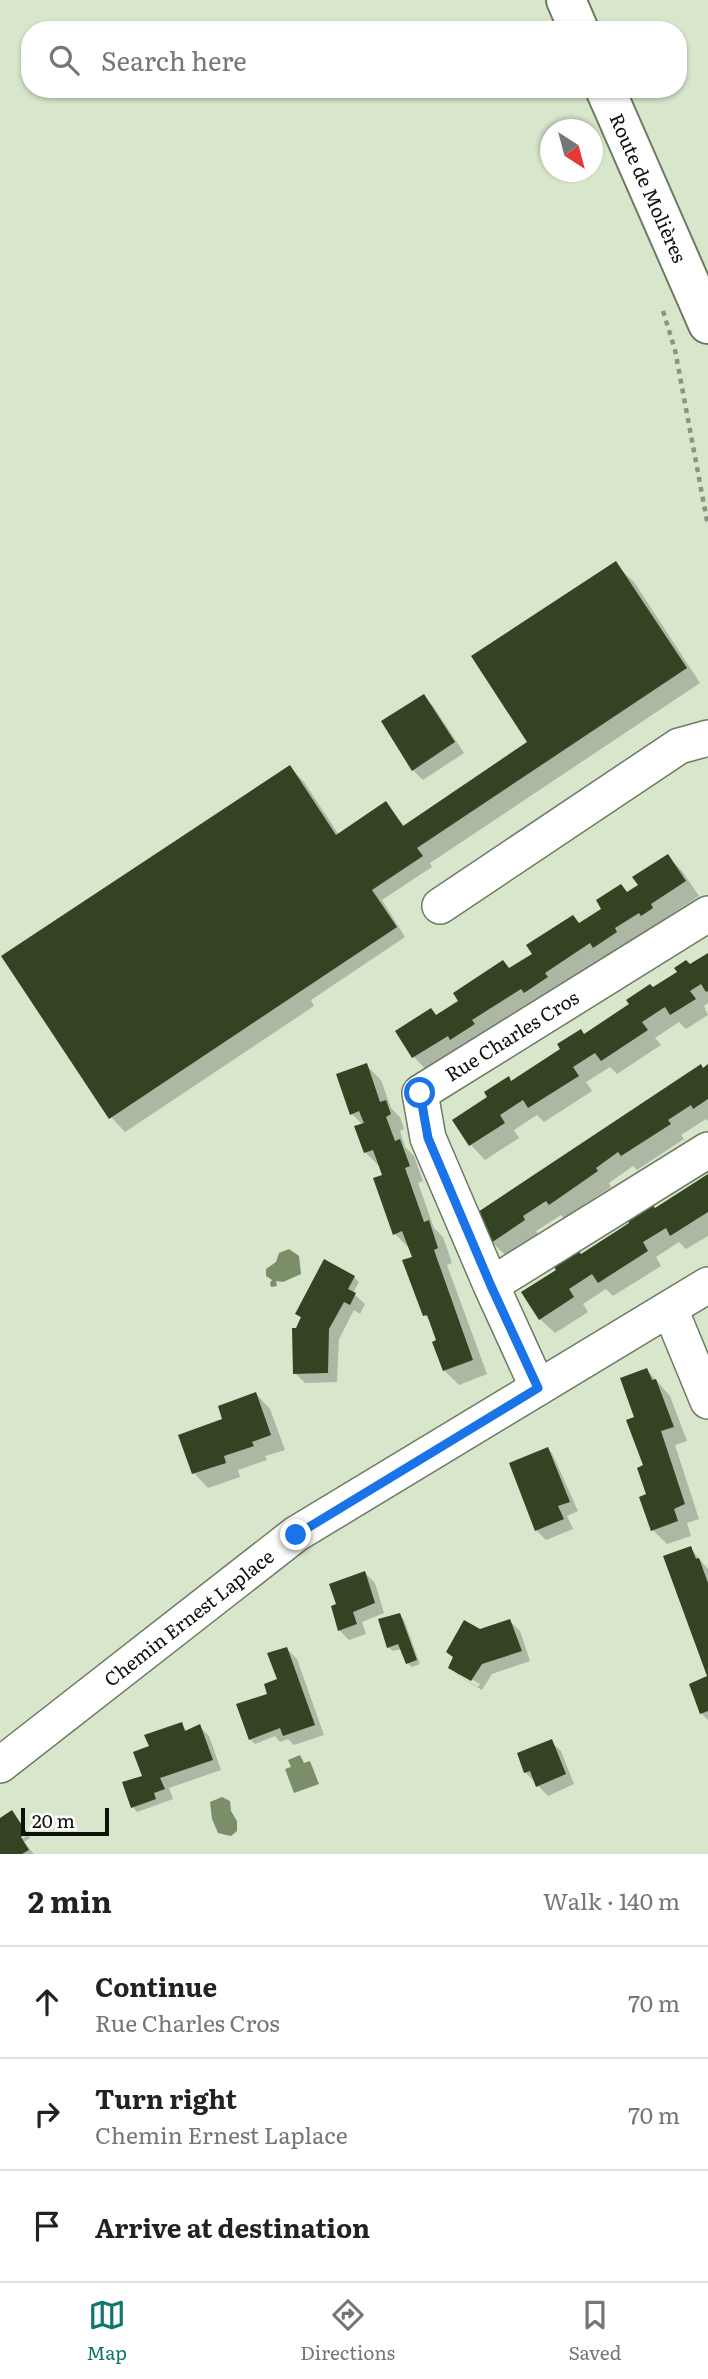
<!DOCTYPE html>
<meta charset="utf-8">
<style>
body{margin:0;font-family:Literata,serif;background:#f2f2f2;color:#222}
.compass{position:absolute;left:540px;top:119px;width:63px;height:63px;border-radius:50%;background:#fff;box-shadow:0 2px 5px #0004;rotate:144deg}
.scale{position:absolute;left:21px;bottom:18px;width:88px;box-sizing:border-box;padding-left:7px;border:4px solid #0d1109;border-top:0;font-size:19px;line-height:24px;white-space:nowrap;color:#0d1109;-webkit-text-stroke:5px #fff;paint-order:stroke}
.stop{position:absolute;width:21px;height:21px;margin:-16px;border:5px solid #1a73e8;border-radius:50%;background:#fff}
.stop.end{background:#1a73e8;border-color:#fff;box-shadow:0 2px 7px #0008}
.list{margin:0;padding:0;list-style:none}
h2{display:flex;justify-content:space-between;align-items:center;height:91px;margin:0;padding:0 28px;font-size:30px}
h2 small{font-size:23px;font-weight:400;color:#767676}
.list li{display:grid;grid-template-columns:46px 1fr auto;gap:21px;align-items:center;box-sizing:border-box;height:112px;padding:0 28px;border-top:2px solid #e0e0e0}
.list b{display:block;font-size:26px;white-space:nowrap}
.list p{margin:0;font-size:23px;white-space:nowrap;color:#767676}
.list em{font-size:23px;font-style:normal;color:#767676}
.icon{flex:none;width:38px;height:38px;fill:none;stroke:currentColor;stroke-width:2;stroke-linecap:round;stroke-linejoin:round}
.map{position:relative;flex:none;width:708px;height:1854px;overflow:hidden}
.search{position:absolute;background:#fff;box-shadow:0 2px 5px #0004;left:21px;right:21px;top:21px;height:77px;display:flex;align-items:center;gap:18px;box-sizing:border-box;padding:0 24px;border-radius:28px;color:#767676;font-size:26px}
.sheet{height:427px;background:#fff}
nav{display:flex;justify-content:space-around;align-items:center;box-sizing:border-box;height:98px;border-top:2px solid #e0e0e0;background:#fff;font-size:19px;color:#767676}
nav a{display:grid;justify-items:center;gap:4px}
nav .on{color:#0f766e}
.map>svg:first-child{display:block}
</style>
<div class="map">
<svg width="708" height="1854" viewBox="0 0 708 1854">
<rect width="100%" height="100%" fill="#d8e6cc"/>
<path fill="#7b8e69" d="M 289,1249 L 299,1256 L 301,1274 L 283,1282 L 276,1281 L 277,1286 L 271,1287 L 270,1283 L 272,1280 L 266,1276 L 266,1269 L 276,1262 L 279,1253 Z
M 300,1755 L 304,1763 L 310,1761 L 319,1784 L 294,1793 L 285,1769 L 291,1767 L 288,1760 Z
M 222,1797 L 230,1801 L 231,1811 L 237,1821 L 237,1831 L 231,1836 L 218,1833 L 212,1819 L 210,1802 Z"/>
<path fill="#0003" fill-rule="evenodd" d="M 615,564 L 634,582 L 700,683 L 430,863 L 432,867 L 382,900 L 405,937 L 311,1000 L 314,1006 L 125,1132 L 111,1117 L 290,767 L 304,782 L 339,835 L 386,803 L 405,827 L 530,742 Z
M 423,696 L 433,706 L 464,753 L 423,780 L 413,770 Z
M 667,856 L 682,871 L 699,896 L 664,919 L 667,923 L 657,930 L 654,926 L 628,943 L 630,947 L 609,961 L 605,957 L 428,1072 L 414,1057 L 397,1031 L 437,1017 L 640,886 Z
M 708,955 L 708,1003 L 704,1006 L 708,1015 L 686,1029 L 679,1022 L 655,1038 L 661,1045 L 617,1074 L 610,1067 L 586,1082 L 592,1091 L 544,1122 L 537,1115 L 514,1130 L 519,1138 L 485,1160 L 471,1145 L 454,1120 L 489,1097 L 509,1079 L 512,1082 Z
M 366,1065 L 381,1080 L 391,1108 L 400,1117 L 404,1129 L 400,1131 L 405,1147 L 414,1156 L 423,1181 L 418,1183 L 434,1228 L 443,1237 L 452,1263 L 447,1265 L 487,1374 L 459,1385 L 444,1370 L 432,1322 L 425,1315 L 414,1258 L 409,1248 L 395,1234 L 385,1176 L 380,1167 L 366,1153 L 356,1128 L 363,1125 L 352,1114 Z
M 708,1067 L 708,1121 L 706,1119 L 681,1135 L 684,1139 L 637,1170 L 633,1166 L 609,1183 L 611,1187 L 564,1218 L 561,1215 L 536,1231 L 539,1235 L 506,1256 L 492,1242 L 475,1216 Z
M 708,1176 L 708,1236 L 686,1249 L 679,1242 L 656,1257 L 661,1266 L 613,1296 L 606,1289 L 583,1304 L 588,1312 L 555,1333 L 540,1319 L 581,1256 Z
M 354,1277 L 359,1282 L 353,1293 L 365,1304 L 360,1314 L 354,1310 L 339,1339 L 337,1382 L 305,1383 L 295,1373 L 297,1330 L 302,1319 L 297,1314 Z
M 647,1370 L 670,1396 L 687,1441 L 675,1445 L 699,1519 L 687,1523 L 691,1536 L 667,1544 L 653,1530 L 645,1466 L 636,1418 Z
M 256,1394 L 270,1409 L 285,1450 L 265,1456 L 267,1460 L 238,1470 L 240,1477 L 208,1488 L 194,1473 L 180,1436 L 225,1420 Z
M 548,1449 L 552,1453 L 578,1511 L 567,1516 L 573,1529 L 546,1540 L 536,1530 Z
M 690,1548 L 708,1569 L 708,1675 Z
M 365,1573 L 375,1583 L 384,1613 L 362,1622 L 366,1634 L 349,1640 L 339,1630 Z
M 400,1615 L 404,1620 L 420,1664 L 412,1667 L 407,1663 L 402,1649 L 393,1651 L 388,1647 Z
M 510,1621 L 520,1631 L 530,1661 L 492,1674 L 482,1690 L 460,1677 L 450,1667 L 455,1658 L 482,1632 ZM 459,1672 L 480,1684 L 478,1687 L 459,1676 Z
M 287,1649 L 297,1659 L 324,1735 L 294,1745 L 288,1739 L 280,1742 L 275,1736 L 255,1744 L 250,1739 L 269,1693 L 283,1688 Z
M 708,1678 L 708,1720 L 701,1713 Z
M 182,1724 L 187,1732 L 199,1726 L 209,1736 L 221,1770 L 169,1788 L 173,1799 L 137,1812 L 133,1807 L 144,1777 L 151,1747 Z
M 551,1742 L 561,1751 L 574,1784 L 548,1796 L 525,1772 Z
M 12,1812 L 26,1832 L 16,1838 L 18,1841 L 28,1835 L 30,1838 L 24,1842 L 34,1854 L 0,1854 L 0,1820 Z"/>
<path fill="#344423" d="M 616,561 L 687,668 L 417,848 L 423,856 L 372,890 L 397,927 L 109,1119 L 1,956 L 290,765 L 336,835 L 386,801 L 403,826 L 527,742 L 471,656 Z
M 424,694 L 455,742 L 412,771 L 381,721 Z
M 668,854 L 686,881 L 651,904 L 653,908 L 641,916 L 639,913 L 615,928 L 617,932 L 593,948 L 590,943 L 545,973 L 548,977 L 524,993 L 521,989 L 472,1020 L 475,1024 L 450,1040 L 448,1036 L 412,1058 L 395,1031 L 431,1008 L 436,1015 L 458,1001 L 453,993 L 503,960 L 509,968 L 532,954 L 526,945 L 573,915 L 579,923 L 601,909 L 596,900 L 621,884 L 627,892 L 638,885 L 632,877 Z
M 708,953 L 708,991 L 706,992 L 701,984 L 690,991 L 696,999 L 670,1015 L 665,1007 L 642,1022 L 648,1030 L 601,1061 L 595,1053 L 573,1067 L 579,1076 L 528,1108 L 523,1100 L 500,1115 L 505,1123 L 469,1146 L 452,1120 L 487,1097 L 484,1092 L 509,1076 L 511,1081 L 560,1049 L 557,1044 L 581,1029 L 584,1034 L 629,1004 L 626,1000 L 650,984 L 653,987 L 677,972 L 674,968 L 686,960 L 690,964 Z
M 367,1063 L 380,1102 L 386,1100 L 391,1114 L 386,1117 L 395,1141 L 400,1139 L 410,1166 L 405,1168 L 424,1222 L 429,1220 L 438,1248 L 434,1250 L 473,1360 L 443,1371 L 432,1342 L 436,1340 L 427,1315 L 423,1316 L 402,1260 L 412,1257 L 402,1231 L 393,1235 L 373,1178 L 382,1175 L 373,1150 L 364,1153 L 354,1126 L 364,1123 L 359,1111 L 350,1115 L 336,1074 Z
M 701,1064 L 703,1068 L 708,1064 L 708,1099 L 693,1109 L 691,1105 L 668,1120 L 671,1124 L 621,1156 L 618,1152 L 596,1168 L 598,1171 L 549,1205 L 546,1201 L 523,1216 L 525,1220 L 491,1243 L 472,1216 Z
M 708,1174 L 708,1212 L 670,1236 L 666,1228 L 643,1242 L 648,1251 L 598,1283 L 592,1274 L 569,1289 L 574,1297 L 539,1320 L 521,1292 L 556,1270 L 553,1265 L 578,1250 L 581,1254 L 629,1223 L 627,1219 L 651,1203 L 655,1208 Z
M 324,1259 L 355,1276 L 348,1289 L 356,1293 L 350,1305 L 344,1302 L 329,1329 L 328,1373 L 293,1374 L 292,1328 L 296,1328 L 301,1317 L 295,1314 Z
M 647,1368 L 652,1380 L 656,1379 L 674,1427 L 661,1431 L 685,1504 L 674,1509 L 678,1521 L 651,1531 L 639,1497 L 646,1494 L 637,1468 L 643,1465 L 626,1420 L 634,1417 L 620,1378 Z
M 256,1392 L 271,1435 L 252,1442 L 254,1446 L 224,1456 L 226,1463 L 192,1474 L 178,1435 L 222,1419 L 218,1406 Z
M 548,1447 L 570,1502 L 558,1506 L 564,1519 L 535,1531 L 509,1463 Z
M 691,1546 L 696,1559 L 699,1558 L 708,1583 L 708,1711 L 700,1714 L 689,1684 L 707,1676 L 663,1556 Z
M 365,1571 L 375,1603 L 353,1612 L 357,1624 L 338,1631 L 331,1606 L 336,1604 L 329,1584 Z
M 400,1613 L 417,1660 L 406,1664 L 398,1644 L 387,1648 L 378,1619 Z
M 510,1619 L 522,1651 L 482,1664 L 471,1681 L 448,1668 L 453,1657 L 446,1652 L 464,1620 L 480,1629 Z
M 287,1647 L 315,1725 L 283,1736 L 280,1728 L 249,1740 L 236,1704 L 267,1694 L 264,1684 L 277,1679 L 267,1653 Z
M 182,1722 L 185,1731 L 200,1724 L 213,1760 L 160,1778 L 165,1789 L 154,1793 L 156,1799 L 131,1808 L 122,1782 L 142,1776 L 133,1752 L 149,1746 L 144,1735 Z
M 552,1739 L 566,1774 L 536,1787 L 530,1771 L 524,1773 L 517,1753 Z
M 12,1810 L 27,1833 L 21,1837 L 29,1850 L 22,1854 L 0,1854 L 0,1818 Z"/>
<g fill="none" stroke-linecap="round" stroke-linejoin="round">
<defs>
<path id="minor" d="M 440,906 L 679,746 L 708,738
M 491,1285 L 708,1150
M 670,1309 L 708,1401
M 538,1388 L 491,1285 L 428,1138 L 420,1093 L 708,914
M 0,1765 L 296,1534 L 708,1285"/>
<path id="major" d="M 566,0 L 579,30
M 605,89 L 708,324"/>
</defs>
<use href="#minor" stroke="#6e7a63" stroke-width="38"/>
<use href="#major" stroke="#6e7a63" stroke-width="42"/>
<path stroke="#8a9481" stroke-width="4.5" stroke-dasharray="5 5" stroke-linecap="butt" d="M 663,311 L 675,350 L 708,526"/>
<use href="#minor" stroke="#fff" stroke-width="35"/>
<use href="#major" stroke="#fff" stroke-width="38"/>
</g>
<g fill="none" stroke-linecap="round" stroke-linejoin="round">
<path stroke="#1a73e8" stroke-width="9" d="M 296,1535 L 538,1388 L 491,1286 L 428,1138 L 420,1093"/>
</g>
<g text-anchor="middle" stroke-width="7" stroke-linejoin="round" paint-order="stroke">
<g font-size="19" fill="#0d1109" stroke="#fff">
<text transform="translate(648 188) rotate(66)" y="7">Route de Molières</text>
<text transform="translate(512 1036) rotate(-32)" y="7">Rue Charles Cros</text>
<text transform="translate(189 1618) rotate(-38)" y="7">Chemin Ernest Laplace</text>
</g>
</g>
</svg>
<svg class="compass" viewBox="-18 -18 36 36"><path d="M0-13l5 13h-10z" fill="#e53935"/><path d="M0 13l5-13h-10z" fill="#767676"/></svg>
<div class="scale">20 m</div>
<div class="stop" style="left:420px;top:1093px"></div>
<div class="stop end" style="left:296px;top:1535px"></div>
<div class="search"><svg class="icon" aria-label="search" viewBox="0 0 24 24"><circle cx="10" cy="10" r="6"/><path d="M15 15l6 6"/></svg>Search here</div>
</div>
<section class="sheet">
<h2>2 min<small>Walk · 140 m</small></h2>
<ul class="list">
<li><svg class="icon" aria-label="ahead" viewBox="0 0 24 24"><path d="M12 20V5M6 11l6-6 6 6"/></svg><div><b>Continue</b><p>Rue Charles Cros</p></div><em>70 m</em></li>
<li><svg class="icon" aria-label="right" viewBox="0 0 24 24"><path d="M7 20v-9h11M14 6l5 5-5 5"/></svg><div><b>Turn right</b><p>Chemin Ernest Laplace</p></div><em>70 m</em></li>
<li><svg class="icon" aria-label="arrive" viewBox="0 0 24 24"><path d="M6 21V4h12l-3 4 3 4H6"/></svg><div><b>Arrive at destination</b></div></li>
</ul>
</section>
<nav>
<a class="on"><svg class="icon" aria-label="map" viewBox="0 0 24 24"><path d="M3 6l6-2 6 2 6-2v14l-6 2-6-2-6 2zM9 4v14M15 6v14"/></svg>Map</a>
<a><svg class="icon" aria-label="directions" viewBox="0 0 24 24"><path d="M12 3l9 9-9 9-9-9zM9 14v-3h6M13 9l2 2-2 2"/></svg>Directions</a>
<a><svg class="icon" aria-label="saved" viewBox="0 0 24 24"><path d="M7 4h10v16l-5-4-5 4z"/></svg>Saved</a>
</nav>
